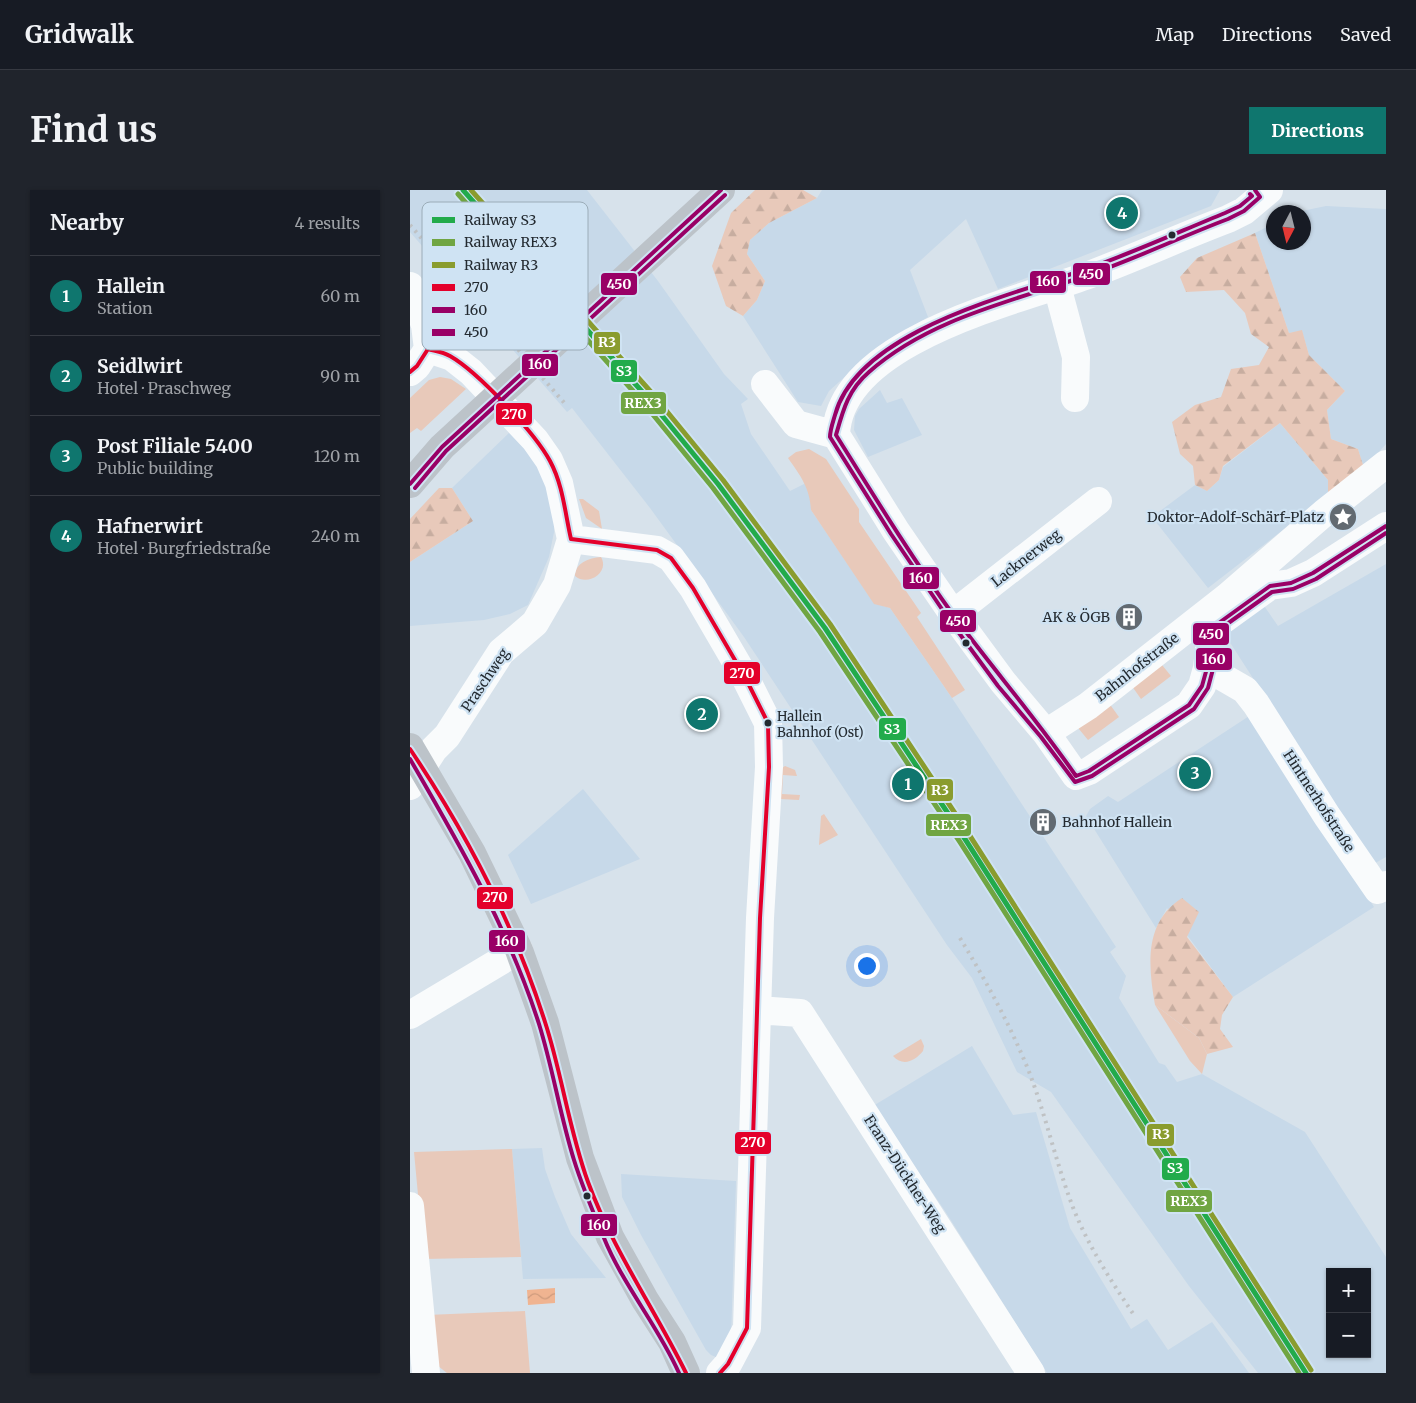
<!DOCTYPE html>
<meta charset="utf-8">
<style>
body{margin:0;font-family:Merriweather,serif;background:#20242c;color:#f1f3f6}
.controls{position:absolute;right:15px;bottom:15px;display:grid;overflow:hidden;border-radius:0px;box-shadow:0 1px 4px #0004}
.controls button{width:45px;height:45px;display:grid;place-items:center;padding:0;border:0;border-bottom:1px solid #363941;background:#171b24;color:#f1f3f6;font:25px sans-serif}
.compass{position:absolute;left:856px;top:15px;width:45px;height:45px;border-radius:50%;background:#171b24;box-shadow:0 1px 4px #0004;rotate:187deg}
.you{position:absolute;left:456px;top:775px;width:18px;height:18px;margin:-12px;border:4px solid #fff;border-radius:50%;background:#1a73e8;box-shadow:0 0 0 8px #1a73e833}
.badge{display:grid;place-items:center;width:32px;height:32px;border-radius:50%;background:#0f766e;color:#fff;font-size:16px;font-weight:700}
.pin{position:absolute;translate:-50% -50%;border:2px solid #fff;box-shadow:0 1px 5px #0006}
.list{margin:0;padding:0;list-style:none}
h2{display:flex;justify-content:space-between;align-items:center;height:65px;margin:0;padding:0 20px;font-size:21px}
h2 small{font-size:16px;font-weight:400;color:#9ea1a6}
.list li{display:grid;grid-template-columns:32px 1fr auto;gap:15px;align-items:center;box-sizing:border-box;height:80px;padding:0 20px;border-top:1px solid #363941}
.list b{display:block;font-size:19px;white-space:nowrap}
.list p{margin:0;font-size:16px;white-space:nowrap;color:#9ea1a6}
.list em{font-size:16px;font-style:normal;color:#9ea1a6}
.map{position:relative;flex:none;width:976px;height:1183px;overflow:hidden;border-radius:0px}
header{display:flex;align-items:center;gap:30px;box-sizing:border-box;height:70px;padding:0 25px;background:#171b24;border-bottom:1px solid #363941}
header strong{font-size:24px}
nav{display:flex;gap:28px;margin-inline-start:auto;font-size:18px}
.intro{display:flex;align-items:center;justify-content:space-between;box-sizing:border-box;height:120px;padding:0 30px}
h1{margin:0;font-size:35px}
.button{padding:12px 22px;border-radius:0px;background:#0f766e;color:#fff;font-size:18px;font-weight:700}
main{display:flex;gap:30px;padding:0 30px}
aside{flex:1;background:#171b24;border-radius:0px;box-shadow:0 1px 4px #0004}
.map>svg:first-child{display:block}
</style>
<header>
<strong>Gridwalk</strong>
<nav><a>Map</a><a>Directions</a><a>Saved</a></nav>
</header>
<div class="intro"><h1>Find us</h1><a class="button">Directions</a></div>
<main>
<aside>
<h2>Nearby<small>4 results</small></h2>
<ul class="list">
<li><span class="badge">1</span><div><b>Hallein</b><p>Station</p></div><em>60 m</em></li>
<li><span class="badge">2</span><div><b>Seidlwirt</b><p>Hotel · Praschweg</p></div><em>90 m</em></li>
<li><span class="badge">3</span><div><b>Post Filiale 5400</b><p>Public building</p></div><em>120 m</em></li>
<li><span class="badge">4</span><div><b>Hafnerwirt</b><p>Hotel · Burgfriedstraße</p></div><em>240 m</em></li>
</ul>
</aside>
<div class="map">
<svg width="976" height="1183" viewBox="0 0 976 1183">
<defs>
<pattern id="forest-firs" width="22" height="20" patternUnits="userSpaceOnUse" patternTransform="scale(1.25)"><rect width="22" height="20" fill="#e8c9ba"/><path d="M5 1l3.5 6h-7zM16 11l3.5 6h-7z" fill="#c7ada0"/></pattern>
<pattern id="water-waves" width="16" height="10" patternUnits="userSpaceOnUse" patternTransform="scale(1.25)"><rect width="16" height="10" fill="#f0b491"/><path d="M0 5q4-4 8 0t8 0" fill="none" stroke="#ce9b7d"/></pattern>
</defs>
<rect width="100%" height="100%" fill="#d7e2eb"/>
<path fill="#c7d9e9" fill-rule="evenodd" d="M 0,0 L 177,0 L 248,91 L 314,184 L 338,209 L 331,214 L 341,244 L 380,301 L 396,293 L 401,304 L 401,320 L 464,413 L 480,418 L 542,508 L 706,757 L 700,762 L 716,786 L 709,808 L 749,873 L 755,875 L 767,892 L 792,884 L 895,942 L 976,1067 L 976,1183 L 848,1183 L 779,1096 L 641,902 L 607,882 L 562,788 L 537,755 L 334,447 L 240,318 L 162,218 L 157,222 L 0,42 ZM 920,1082 L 957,1082 L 957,1164 L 920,1164 Z
M 412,0 L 810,0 L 801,16 L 588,99 L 556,29 L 500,80 L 518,127 L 468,157 L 419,201 L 411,216 L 388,212 L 333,126 L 347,110 L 355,91 L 337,64 L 340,50 L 359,33 L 407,8 Z
M 916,16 L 976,19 L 976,254 L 954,278 L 948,259 L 921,249 L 917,220 L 935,201 L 899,165 L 892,141 L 879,143 L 845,43 L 863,34 L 864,52 L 894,52 L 894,22 L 887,22 Z
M 470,200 L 477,213 L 492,208 L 512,245 L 458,267 L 444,240 L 445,226 L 449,219 Z
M 870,233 L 918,290 L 918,305 L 798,398 L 742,327 L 785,295 L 797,301 L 809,290 L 813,277 Z
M 100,242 L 130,277 L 144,306 L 144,342 L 139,367 L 118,415 L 100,424 L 74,430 L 0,436 L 0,372 L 63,331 L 42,298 Z
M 976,374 L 976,667 L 944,685 L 964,717 L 823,807 L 757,718 L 746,738 L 676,626 L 680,619 L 698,606 L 708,612 L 859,513 L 810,437 L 850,410 L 868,436 Z
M 173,599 L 230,669 L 121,714 L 98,665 Z
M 562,856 L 603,925 L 626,922 L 660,1038 L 721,1139 L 737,1129 L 758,1160 L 802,1132 L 839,1183 L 637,1183 L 535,1021 L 463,916 Z
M 132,958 L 135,979 L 145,1007 L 161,1044 L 196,1088 L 113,1089 L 102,959 Z
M 211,984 L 326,991 L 321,1149 L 320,1155 L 306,1167 L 301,1165 L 296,1160 L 231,1045 L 212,1007 Z"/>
<path fill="#e8c9ba" d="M 30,187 L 41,189 L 56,199 L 11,241 L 7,238 L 0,243 L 0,208 L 19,190 Z
M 399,259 L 416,269 L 449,319 L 449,332 L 511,423 L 507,427 L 555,500 L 542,508 L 480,418 L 464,414 L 401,320 C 400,298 390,285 378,268 L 386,262 Z
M 169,309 L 173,309 L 189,321 L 192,339 L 176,328 Z
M 191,367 C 200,382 178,397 165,386 C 165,373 179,368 191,367 Z
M 748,470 L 761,486 L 731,509 L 719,492 Z
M 696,509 L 709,527 L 678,550 L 664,533 Z
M 375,576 L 385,580 L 387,586 L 373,585 L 372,604 L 390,605 L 389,610 L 370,609 L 372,578 Z
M 414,624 L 428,645 L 409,655 L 411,626 Z
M 745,815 L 789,848 L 797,864 L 792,884 L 780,871 Z
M 511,849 L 514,856 L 513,861 C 505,871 493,877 483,866 Z
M 102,959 L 111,1067 L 14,1069 L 4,962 Z
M 115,1121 L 120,1183 L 37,1183 L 28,1176 L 17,1125 Z"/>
<path fill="url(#forest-firs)" d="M 345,0 L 393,0 L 407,8 L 359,33 L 340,50 L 337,64 L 355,91 L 347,110 L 333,126 L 316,116 L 302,76 L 321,23 Z
M 845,43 L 879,143 L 892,140 L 899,165 L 935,201 L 917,220 L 921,249 L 948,259 L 954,278 L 918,305 L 918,290 L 870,233 L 813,276 L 809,290 L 797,301 L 785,295 L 783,276 L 770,264 L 762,232 L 785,215 L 811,207 L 821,179 L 849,175 L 859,157 L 841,144 L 835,123 L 814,100 L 776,102 L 770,87 L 787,68 Z
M 29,298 L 42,298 L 63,331 L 0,372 L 0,329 Z
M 772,708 L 789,722 L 777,747 L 823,807 L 812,825 L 810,839 L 823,857 L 797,864 L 789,848 L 745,815 C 738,775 734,732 772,708 Z"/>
<path fill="url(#water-waves)" d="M 145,1098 L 145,1113 L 118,1115 L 117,1100 Z"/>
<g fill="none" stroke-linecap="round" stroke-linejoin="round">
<path stroke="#f9fbfc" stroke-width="28" d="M 0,96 L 15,135 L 18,159
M 647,96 L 666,167 L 665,208
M 0,182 L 7,176 L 18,159 L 42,167 L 61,182 L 125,250 L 139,270 L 149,293 L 161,349 L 147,395 L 125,433 L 91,462 L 37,546 L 24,559 L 0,596
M 355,194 L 386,234 L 426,245 L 486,341 L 543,424 L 593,492 L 636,543 L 666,586 L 679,581 L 779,515 L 792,496 L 797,478 L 801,442 L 806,435 L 860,396 L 881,393 L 903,383 L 976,336
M 426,245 C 429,149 612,110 684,83 C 729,66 773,46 818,29 L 834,21 L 859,0
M 161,349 L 247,360 L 261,368 L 283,398 L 336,489 L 358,533 L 359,577 L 350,728 L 337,1138 L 318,1174 L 310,1183
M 543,424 L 688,311
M 797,478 L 835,500 L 846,514 L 917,626 L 968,700 L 976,695
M 636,543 L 678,516 L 817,407 L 914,323 L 976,274
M 347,820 L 390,823 L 621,1183
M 0,825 L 109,760
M 0,1016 L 16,1183"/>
<path stroke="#bcc3c9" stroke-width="28" d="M 0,294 L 32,257 L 311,0
M 0,557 L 62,663 L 109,760 L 135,833 L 170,968 L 200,1047 L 235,1110 L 262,1152 L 276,1183"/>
<path stroke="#bfc2c4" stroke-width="4" stroke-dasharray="2.5 5" stroke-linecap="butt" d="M 0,35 L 157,216
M 550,748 C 576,791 599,833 618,879 C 636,925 646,974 664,1020 C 679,1057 701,1091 724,1125"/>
<defs>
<path id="bus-1" d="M 0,182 L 7,176 L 18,159 C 25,161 33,162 40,166 C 68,182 125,243 140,271 C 153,295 155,323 161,349
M 161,349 L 247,360 L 261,368 L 283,398 L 336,489 L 358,533 L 359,577 L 350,728 L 337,1138 L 318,1174 L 310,1183
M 0,559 C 57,644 104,734 135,832 C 152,884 159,940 178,992 C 203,1060 244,1118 276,1183"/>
<path id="bus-2" d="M 840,4 L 842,6 L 830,16 L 815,23 C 771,41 727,61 682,77 C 607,104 448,139 425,225 C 423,232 420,240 420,247 L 481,344 L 538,428 L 588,496 L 631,547 L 665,592 L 682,586 L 784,519 L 798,498 L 803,479 L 807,444 L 810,439 L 862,402 L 883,399 L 906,389 L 976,343
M 5,298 L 36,261 L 315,5
M 0,569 C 50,655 99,740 129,834 C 143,879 150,925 164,970 C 172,996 183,1022 194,1048 C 213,1095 248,1136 269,1183"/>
<path id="bus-3" d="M 0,294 L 32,257 L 311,0
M 666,586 C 628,531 584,480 544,426 C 502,368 464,306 426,245 C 433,220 438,200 459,182 C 521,127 608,110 684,83 C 729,67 773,46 818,29 L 834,21 L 850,7 L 845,0
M 666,586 L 679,581 L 779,515 L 792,496 L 797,478 L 801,442 L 806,435 L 860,396 L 881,393 L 903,383 L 976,336"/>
</defs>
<use href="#bus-1" stroke="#cfe3f3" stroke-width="8"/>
<use href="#bus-2" stroke="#cfe3f3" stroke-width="8"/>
<use href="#bus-3" stroke="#cfe3f3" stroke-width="8"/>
<use href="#bus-1" stroke="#e4002b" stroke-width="4"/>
<use href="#bus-2" stroke="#906" stroke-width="4"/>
<use href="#bus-3" stroke="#906" stroke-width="4"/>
<defs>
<path id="rail-1" d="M 53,0 L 236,206 L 308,294 L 415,438 L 555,649 L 896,1183"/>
<path id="rail-2" d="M 48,4 L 231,210 L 303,298 L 410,442 L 550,652 L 889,1183"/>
<path id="rail-3" d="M 61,0 L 241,202 L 313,290 L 420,434 L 560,646 L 901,1180"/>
</defs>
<use href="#rail-1" stroke="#cfe3f3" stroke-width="9"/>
<use href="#rail-2" stroke="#cfe3f3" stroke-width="9"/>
<use href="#rail-3" stroke="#cfe3f3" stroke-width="9"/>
<use href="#rail-1" stroke="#22ab4b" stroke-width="5"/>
<use href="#rail-2" stroke="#70a542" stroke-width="5"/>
<use href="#rail-3" stroke="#8a9c2e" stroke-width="5"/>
</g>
<defs>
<symbol id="sight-disc" viewBox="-11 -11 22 22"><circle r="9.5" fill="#626a71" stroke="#cfe3f3"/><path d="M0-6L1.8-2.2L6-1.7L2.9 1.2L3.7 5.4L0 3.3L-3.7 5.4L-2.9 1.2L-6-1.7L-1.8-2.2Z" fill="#fff"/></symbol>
<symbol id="building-disc" viewBox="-11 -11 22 22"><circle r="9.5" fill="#626a71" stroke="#cfe3f3"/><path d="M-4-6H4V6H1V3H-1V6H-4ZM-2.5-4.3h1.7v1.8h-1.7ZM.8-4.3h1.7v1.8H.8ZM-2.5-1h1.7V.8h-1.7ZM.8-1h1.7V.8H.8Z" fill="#fff"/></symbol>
</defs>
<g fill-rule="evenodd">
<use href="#sight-disc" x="917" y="311" width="32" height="32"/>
<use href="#building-disc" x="703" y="411" width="32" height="32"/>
<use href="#building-disc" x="617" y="616" width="32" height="32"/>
</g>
<g fill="#232a30" stroke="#cfe3f3" stroke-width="2">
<circle cx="762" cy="45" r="4.5"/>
<circle cx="556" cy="453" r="4.5"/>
<circle cx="358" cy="533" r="4.5"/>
<circle cx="177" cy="1006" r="4.5"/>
</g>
<g text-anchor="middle" stroke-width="4.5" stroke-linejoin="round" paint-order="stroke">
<g font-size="13" fill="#232a30" stroke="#cfe3f3" text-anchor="start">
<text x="367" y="531">Hallein<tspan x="367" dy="16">Bahnhof (Ost)</tspan></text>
</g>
<g font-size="14" fill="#232a30" stroke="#cfe3f3" text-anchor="end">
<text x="914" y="332">Doktor-Adolf-Schärf-Platz</text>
<text x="700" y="432">AK &amp; ÖGB</text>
<text x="652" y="637" text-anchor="start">Bahnhof Hallein</text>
</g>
<g font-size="14" fill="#232a30" stroke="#cfe3f3">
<text transform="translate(616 368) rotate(-38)" y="5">Lacknerweg</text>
<text transform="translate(727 477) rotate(-38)" y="5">Bahnhofstraße</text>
<text transform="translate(75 490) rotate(-56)" y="5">Praschweg</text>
<text transform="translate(909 611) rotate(57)" y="5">Hintnerhofstraße</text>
<text transform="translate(495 984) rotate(57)" y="5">Franz-Dückher-Weg</text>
</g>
</g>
<rect x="12" y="12" width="166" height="148" rx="8" fill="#cfe3f3" stroke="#9bacb8" stroke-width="1"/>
<rect x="22" y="27" width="23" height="6" fill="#22ab4b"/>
<rect x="22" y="49" width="23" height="7" fill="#70a542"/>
<rect x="22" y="72" width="23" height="6" fill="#8a9c2e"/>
<rect x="22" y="94" width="23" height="7" fill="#e4002b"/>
<rect x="22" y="117" width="23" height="6" fill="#906"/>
<rect x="22" y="139" width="23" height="7" fill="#906"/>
<g font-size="14" fill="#232a30">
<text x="54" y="35">Railway S3</text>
<text x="54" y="57">Railway REX3</text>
<text x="54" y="80">Railway R3</text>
<text x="54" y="102">270</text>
<text x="54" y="125">160</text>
<text x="54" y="147">450</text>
</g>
<g stroke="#cfe3f3" stroke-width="2">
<rect x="662" y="72" width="39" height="24" rx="5" fill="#906"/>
<rect x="619" y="80" width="38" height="24" rx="5" fill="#906"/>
<rect x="190" y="82" width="38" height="24" rx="5" fill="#906"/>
<rect x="183" y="141" width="28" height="24" rx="5" fill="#8a9c2e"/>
<rect x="111" y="163" width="38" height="24" rx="5" fill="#906"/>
<rect x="200" y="169" width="28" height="24" rx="5" fill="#22ab4b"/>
<rect x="210" y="201" width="47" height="24" rx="5" fill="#70a542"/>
<rect x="85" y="212" width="38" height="24" rx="5" fill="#e4002b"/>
<rect x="492" y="376" width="38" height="24" rx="5" fill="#906"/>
<rect x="529" y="419" width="38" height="24" rx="5" fill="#906"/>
<rect x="782" y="432" width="38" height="24" rx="5" fill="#906"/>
<rect x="785" y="457" width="38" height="24" rx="5" fill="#906"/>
<rect x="313" y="471" width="38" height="24" rx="5" fill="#e4002b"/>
<rect x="468" y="527" width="29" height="24" rx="5" fill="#22ab4b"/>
<rect x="516" y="588" width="28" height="24" rx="5" fill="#8a9c2e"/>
<rect x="515" y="623" width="47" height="24" rx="5" fill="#70a542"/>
<rect x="66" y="696" width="38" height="24" rx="5" fill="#e4002b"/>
<rect x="78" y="739" width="38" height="24" rx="5" fill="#906"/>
<rect x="736" y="933" width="29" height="24" rx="5" fill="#8a9c2e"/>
<rect x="324" y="941" width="38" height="24" rx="5" fill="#e4002b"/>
<rect x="751" y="967" width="29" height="24" rx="5" fill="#22ab4b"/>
<rect x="755" y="999" width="48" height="24" rx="5" fill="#70a542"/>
<rect x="170" y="1023" width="38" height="24" rx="5" fill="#906"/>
</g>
<g font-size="14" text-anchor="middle" font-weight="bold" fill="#fff">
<text x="681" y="89">450</text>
<text x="638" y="96">160</text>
<text x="209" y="99">450</text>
<text x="197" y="157">R3</text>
<text x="130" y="179">160</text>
<text x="214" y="186">S3</text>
<text x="233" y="218">REX3</text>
<text x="104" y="229">270</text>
<text x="511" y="393">160</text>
<text x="548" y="436">450</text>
<text x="801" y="449">450</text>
<text x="804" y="474">160</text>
<text x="332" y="488">270</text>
<text x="482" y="544">S3</text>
<text x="530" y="605">R3</text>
<text x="539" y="640">REX3</text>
<text x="85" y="712">270</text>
<text x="97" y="756">160</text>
<text x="751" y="949">R3</text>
<text x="343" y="957">270</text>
<text x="765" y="983">S3</text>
<text x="779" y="1016">REX3</text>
<text x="189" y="1040">160</text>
</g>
</svg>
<div class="controls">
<button>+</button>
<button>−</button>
</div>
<svg class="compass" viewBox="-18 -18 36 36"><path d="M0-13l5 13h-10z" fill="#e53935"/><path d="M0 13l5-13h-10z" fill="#9ea1a6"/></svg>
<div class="you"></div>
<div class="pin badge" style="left:498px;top:594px">1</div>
<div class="pin badge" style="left:292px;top:524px">2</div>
<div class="pin badge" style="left:785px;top:583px">3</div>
<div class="pin badge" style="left:712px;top:23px">4</div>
</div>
</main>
